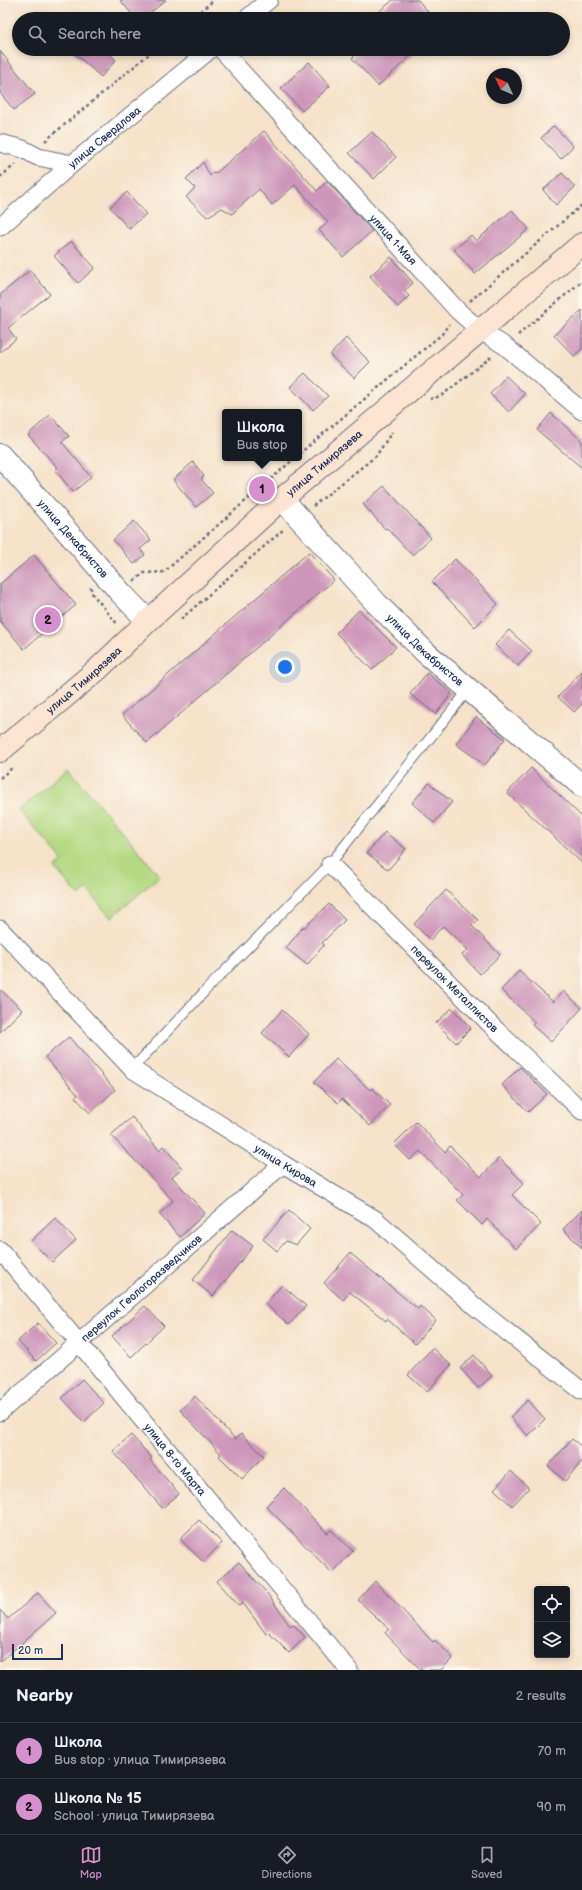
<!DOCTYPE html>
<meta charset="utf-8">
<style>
body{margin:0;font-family:"Balsamiq Sans",sans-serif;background:#20242c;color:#f1f3f6}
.controls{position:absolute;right:12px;bottom:12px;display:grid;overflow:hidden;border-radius:4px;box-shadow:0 2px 6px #0003}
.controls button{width:36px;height:36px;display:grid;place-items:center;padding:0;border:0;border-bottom:1px solid #363941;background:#171b24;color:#f1f3f6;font:20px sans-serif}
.compass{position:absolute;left:486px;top:68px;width:36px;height:36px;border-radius:50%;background:#171b24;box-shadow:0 2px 6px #0003;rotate:314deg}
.scale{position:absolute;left:12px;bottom:10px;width:51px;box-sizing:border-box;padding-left:4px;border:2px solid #1b2f5e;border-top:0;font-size:11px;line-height:14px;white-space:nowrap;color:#1b2f5e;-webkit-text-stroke:3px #fbf7ec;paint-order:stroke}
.you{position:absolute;left:285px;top:667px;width:14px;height:14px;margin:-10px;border:3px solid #fff;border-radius:50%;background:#1a73e8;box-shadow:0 0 0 6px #1a73e833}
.badge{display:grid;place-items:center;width:26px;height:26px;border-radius:50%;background:#d690ce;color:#111;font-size:13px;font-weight:700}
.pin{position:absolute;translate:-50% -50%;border:2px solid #fff;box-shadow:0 1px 4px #0006}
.popup{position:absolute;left:222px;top:409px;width:80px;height:52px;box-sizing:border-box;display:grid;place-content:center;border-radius:4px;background:#171b24;filter:drop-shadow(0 1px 3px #0005);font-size:13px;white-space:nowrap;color:#9ea1a6}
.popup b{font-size:15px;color:#f1f3f6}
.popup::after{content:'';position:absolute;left:50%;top:100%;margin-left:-8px;border:8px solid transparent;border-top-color:#171b24}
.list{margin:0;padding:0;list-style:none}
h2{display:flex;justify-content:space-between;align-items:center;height:52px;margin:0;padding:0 16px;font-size:17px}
h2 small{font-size:13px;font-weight:400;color:#9ea1a6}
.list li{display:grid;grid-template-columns:26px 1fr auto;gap:12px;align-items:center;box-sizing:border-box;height:56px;padding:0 16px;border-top:1px solid #363941}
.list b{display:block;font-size:15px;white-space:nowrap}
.list p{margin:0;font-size:13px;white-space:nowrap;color:#9ea1a6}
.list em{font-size:13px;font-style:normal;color:#9ea1a6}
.icon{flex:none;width:22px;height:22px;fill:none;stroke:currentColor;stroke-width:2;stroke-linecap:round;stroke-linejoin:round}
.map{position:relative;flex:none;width:582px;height:1670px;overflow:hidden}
.search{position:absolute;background:#171b24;box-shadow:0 2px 6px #0003;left:12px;right:12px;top:12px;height:44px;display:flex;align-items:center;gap:10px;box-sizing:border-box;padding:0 14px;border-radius:22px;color:#9ea1a6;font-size:15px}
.sheet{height:164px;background:#171b24}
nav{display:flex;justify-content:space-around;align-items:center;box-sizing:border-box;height:56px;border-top:1px solid #363941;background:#171b24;font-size:11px;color:#9ea1a6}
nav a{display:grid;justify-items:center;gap:2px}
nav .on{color:#d690ce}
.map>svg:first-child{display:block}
</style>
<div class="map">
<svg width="582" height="1670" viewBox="0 0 582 1670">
<rect width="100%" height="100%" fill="#fbf7ec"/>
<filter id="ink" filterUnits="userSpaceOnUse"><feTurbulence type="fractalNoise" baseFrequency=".025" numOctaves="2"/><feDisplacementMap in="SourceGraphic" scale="8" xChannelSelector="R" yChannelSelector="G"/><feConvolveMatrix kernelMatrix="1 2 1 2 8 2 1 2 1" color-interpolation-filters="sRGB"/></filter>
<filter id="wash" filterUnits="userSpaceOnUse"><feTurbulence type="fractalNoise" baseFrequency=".012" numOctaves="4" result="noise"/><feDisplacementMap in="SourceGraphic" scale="16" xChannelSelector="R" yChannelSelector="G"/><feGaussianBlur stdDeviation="0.9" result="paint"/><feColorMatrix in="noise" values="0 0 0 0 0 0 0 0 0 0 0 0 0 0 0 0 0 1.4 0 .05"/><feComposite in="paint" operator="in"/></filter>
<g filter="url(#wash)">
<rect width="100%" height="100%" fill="#f5e2c8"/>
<path fill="#b3d982" stroke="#678470" d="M 68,768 L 160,876 L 111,918 L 87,889 L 79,896 L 55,868 L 63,861 L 19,810 Z"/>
<g id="blocks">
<path fill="#ce96b9" d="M 120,0 L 166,0 L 143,19 L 136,19 Z
M 393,0 L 418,0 L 434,19 L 370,19 Z
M 70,49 L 104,49 L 116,60 L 101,77 Z
M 361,49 L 418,49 L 378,86 L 352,58 Z
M 0,51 L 35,94 L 14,110 L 0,93 Z
M 309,62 L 330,86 L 302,111 L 281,88 Z
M 554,126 L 573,146 L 561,159 L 541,138 Z
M 264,131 L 317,191 L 327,181 L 372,231 L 343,257 L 319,230 L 328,222 L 295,185 L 272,205 L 259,189 L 232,214 L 222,208 L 207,217 L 186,197 L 195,188 L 186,179 L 203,162 L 210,176 L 214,172 L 216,173 Z
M 372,132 L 396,157 L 374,179 L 349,153 Z
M 562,173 L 575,187 L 556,205 L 543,190 Z
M 127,192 L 146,214 L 129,229 L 110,207 Z
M 512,210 L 529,229 L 475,274 L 454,250 L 471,235 L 476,241 Z
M 71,241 L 95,268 L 78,283 L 54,256 Z
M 391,257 L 413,283 L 404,291 L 409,296 L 398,307 L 370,276 Z
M 30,270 L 50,294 L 8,328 L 16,339 L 0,352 L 0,295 Z
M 582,310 L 582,349 L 574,356 L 554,335 Z
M 346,338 L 370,362 L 354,378 L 330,355 Z
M 305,373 L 328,396 L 313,410 L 290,387 Z
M 506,376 L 525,394 L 509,412 L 490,394 Z
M 551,413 L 582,441 L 582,468 L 537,430 Z
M 50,415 L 69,436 L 62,442 L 91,477 L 73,492 L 55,470 L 58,468 L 28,435 Z
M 193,462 L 204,476 L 201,479 L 213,493 L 196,507 L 173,480 Z
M 384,486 L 431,538 L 412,555 L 387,528 L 385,529 L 363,504 Z
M 134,521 L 151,540 L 140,549 L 145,555 L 134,564 L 113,540 Z
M 309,552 L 334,580 L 147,743 L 122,715 Z
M 34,555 L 76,605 L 24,649 L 0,621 L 0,584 Z
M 455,559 L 498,604 L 475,627 L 432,582 Z
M 359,610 L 396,647 L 372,670 L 336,633 Z
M 509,630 L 532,651 L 518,666 L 495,645 Z
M 582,671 L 582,704 L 574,712 L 558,697 Z
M 427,673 L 452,693 L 436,714 L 410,694 Z
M 476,717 L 505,739 L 485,765 L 456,744 Z
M 531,768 L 582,817 L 582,863 L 507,793 Z
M 429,783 L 452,802 L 434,823 L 412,803 Z
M 385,832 L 406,849 L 388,870 L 367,853 Z
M 446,890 L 478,920 L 472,926 L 500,955 L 480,974 L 462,955 L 468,950 L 443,926 L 430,940 L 414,924 Z
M 329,904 L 345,920 L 322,943 L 324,945 L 307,965 L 286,948 L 303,927 L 304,928 Z
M 519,971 L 553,1002 L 563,991 L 582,1008 L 551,1042 L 532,1025 L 535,1022 L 501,990 Z
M 0,989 L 22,1010 L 0,1032 Z
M 452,1008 L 471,1028 L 456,1043 L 436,1023 Z
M 282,1010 L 309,1034 L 289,1057 L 262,1033 Z
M 69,1037 L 115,1090 L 90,1113 L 75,1097 L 78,1095 L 45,1057 Z
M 336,1059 L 370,1090 L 372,1088 L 390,1105 L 370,1126 L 342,1099 L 338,1103 L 314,1082 Z
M 520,1067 L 547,1094 L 528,1112 L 502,1085 Z
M 132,1117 L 159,1150 L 163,1146 L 182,1168 L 172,1177 L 205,1213 L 180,1237 L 159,1214 L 173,1201 L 111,1135 Z
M 416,1122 L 445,1152 L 450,1146 L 481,1177 L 499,1158 L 524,1183 L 512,1195 L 541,1224 L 516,1249 L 487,1219 L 482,1225 L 457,1200 L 463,1195 L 420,1151 L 410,1160 L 394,1144 Z
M 289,1210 L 310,1229 L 296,1245 L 286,1241 L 277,1251 L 263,1239 Z
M 582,1210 L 582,1248 L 563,1229 Z
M 55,1218 L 76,1240 L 52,1262 L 31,1241 Z
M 232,1230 L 253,1246 L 213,1296 L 193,1280 Z
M 350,1253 L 418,1309 L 420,1306 L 436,1320 L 415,1344 L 387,1319 L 386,1321 L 350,1292 L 343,1300 L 324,1283 Z
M 282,1285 L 306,1306 L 289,1325 L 265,1304 Z
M 145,1306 L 164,1326 L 131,1357 L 112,1336 Z
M 38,1323 L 56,1343 L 36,1361 L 18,1341 Z
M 432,1348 L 451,1365 L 427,1392 L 408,1375 Z
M 474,1355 L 492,1376 L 478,1388 L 460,1368 Z
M 82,1379 L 104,1403 L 84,1422 L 62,1398 Z
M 195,1396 L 235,1439 L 241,1434 L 264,1456 L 242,1479 L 219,1456 L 221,1454 L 180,1410 Z
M 528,1400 L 545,1419 L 528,1436 L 510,1417 Z
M 131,1435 L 152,1458 L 150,1460 L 179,1494 L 162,1508 L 113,1451 Z
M 572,1439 L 582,1447 L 582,1461 L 565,1481 L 548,1466 Z
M 511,1471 L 529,1488 L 512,1506 L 494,1489 Z
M 284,1488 L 327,1533 L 331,1530 L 353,1551 L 332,1573 L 266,1506 Z
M 199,1520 L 222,1543 L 203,1562 L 180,1539 Z
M 239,1562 L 267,1593 L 290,1626 L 293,1624 L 305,1637 L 289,1653 L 268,1632 L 266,1634 L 243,1603 L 239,1606 L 217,1581 Z
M 375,1581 L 433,1642 L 435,1640 L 453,1658 L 441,1670 L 421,1670 L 385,1633 L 389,1629 L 358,1600 Z
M 38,1593 L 56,1613 L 0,1662 L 0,1610 L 8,1619 Z"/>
</g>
</g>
<g filter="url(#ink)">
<use href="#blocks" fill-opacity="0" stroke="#676e83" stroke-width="1"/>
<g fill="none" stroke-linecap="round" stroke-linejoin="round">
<defs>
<path id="service" d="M 132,1069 L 206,990 L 330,864 L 469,689"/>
<g id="minor">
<path d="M 246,19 L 269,0"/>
<path id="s1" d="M 221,49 L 458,311 L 481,331 L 505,346 L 582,411"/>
<path d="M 0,143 L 23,149 L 38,157 L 72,164"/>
<path id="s2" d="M 0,227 L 72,164 L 211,49"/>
<path id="s3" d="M 330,864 L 490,1024 L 582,1111"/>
<path id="s4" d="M 0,929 L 132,1069 L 283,1164 L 375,1219 L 478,1309 L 582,1391"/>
<path id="s5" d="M 0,1250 L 79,1343 L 349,1670"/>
<path id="s6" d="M 0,1412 L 283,1164"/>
</g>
<g id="tertiary">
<path id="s7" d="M 0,455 L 121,593 L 148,621"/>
<path id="s8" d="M 282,499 L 378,605 L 426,653 L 582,786"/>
</g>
<g id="secondary">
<path id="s9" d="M 0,751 L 97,670 L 148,621 L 276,504 L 582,244"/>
</g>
</defs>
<use href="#service" stroke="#676e83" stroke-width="11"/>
<use href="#minor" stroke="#676e83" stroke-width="19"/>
<use href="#tertiary" stroke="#676e83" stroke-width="24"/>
<use href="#secondary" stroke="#676e83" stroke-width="24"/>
<path stroke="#676e83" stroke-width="2.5" stroke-dasharray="3 3" stroke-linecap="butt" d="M 191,19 L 214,0
M 45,141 L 155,49
M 0,177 L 16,164
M 470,301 L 582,205
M 518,335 L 582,281
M 430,399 L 441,396 L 491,357
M 299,454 L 442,334 L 449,324
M 313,506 L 376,456 L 392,432
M 134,581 L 144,573 L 164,572 L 295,458
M 91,587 L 91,592 L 118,625
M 181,619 L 284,529
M 0,778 L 12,768"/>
<use href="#service" stroke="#fff" stroke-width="9"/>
<use href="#minor" stroke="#fff" stroke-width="17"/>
<use href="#tertiary" stroke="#fff" stroke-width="22"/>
<use href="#secondary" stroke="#fde4d1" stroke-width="22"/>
</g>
</g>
<g text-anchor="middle" stroke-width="3" stroke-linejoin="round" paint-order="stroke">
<g font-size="11" fill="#1b2f5e" stroke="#fbf7ec">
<text dy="4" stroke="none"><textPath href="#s2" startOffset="138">улица Свердлова</textPath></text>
<text dy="4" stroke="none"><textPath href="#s1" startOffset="257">улица 1-Мая</textPath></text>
<text dy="4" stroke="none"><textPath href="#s9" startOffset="434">улица Тимирязева</textPath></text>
<text dy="4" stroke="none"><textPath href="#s7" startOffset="111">улица Декабристов</textPath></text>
<text dy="4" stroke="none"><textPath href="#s8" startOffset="208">улица Декабристов</textPath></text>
<text dy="4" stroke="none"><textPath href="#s9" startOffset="110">улица Тимирязева</textPath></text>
<text dy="4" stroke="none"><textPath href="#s3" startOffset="176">переулок Металлистов</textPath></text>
<text dy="4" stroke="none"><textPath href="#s4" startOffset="374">улица Кирова</textPath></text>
<text dy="4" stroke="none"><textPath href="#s6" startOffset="188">переулок Геологоразведчиков</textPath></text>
<text dy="4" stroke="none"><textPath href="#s5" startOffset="273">улица 8-го Марта</textPath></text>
</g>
</g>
</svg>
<div class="controls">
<button><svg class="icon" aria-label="locate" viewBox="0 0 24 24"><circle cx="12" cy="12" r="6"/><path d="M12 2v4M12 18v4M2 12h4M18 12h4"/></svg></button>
<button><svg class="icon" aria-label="layers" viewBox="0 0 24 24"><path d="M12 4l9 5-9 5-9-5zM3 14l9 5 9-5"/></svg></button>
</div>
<svg class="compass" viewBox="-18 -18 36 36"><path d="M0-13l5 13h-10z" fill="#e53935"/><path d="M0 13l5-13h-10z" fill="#9ea1a6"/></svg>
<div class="scale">20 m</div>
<div class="you"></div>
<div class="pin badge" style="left:262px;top:489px">1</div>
<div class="popup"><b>Школа</b>Bus stop</div>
<div class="pin badge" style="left:48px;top:620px">2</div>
<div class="search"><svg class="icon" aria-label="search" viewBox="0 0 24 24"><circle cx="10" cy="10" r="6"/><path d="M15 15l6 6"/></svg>Search here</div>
</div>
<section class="sheet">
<h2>Nearby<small>2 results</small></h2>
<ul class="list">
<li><span class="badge">1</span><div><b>Школа</b><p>Bus stop · улица Тимирязева</p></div><em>70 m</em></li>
<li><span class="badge">2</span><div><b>Школа № 15</b><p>School · улица Тимирязева</p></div><em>90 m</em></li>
</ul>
</section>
<nav>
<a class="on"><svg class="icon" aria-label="map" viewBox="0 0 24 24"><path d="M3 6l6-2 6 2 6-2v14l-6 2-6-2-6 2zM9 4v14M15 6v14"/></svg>Map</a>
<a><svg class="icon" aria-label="directions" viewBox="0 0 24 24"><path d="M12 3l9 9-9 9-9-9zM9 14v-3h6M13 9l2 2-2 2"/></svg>Directions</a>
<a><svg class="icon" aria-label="saved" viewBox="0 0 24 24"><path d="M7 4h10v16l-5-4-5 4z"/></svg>Saved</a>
</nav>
